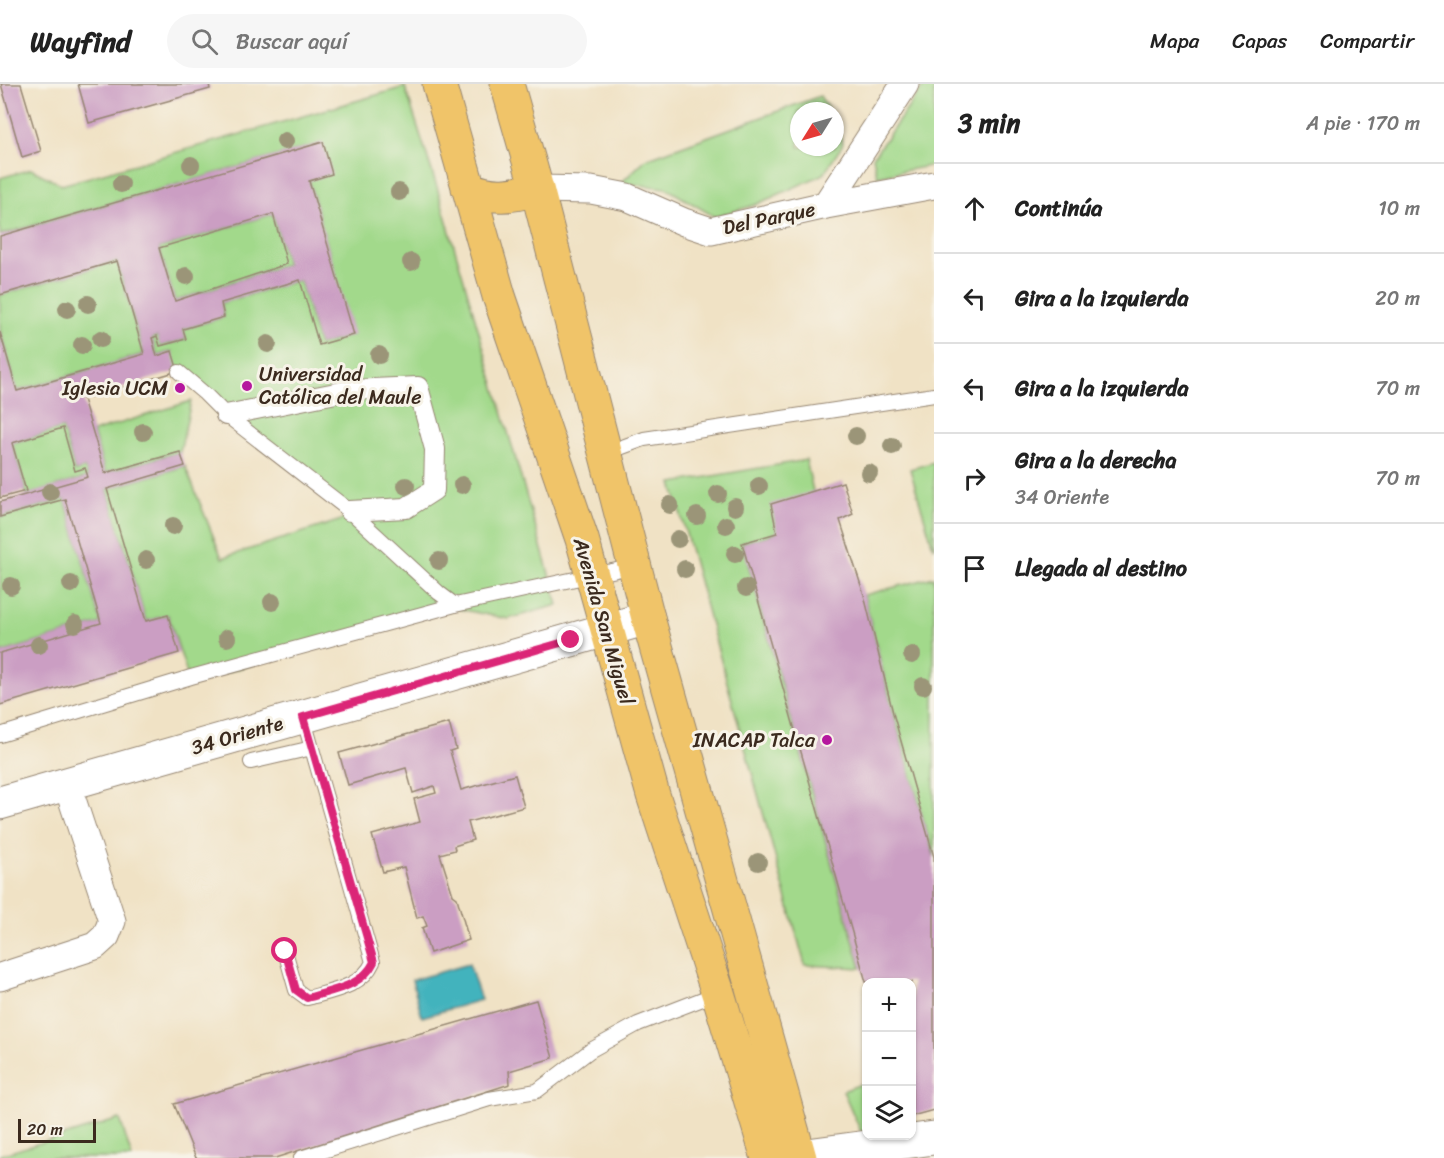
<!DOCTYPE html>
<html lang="es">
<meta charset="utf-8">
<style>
body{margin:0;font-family:Sriracha,sans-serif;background:#f6f6f6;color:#222}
.controls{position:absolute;right:18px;bottom:18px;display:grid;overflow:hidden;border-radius:12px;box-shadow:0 2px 4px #0004}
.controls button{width:54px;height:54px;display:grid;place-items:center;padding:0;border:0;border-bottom:2px solid #e0e0e0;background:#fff;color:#222;font:30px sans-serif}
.compass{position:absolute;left:790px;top:18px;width:54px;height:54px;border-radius:50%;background:#fff;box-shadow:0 2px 4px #0004;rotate:233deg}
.scale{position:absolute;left:18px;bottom:15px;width:78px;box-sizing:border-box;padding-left:6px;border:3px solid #3b2a1e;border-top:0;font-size:16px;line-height:21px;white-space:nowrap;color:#3b2a1e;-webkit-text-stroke:4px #f7f3e8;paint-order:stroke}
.stop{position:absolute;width:18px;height:18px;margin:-14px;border:4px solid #db2777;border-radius:50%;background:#fff}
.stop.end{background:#db2777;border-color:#fff;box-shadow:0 2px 6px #0008}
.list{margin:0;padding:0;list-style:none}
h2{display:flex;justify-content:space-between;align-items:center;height:78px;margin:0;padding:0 24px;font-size:26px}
h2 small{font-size:20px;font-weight:400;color:#767676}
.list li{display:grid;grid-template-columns:39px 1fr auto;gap:18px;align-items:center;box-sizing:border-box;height:90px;padding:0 24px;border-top:2px solid #e0e0e0}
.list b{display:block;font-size:22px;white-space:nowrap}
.list p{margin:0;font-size:20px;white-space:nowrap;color:#767676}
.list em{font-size:20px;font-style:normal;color:#767676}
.icon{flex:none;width:33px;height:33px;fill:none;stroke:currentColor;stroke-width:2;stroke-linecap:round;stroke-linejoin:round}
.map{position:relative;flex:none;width:934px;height:1074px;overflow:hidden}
header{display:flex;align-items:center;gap:36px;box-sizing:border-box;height:84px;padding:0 30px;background:#fff;border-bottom:2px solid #e0e0e0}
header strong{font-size:28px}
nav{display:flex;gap:33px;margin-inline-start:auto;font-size:21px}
.search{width:420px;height:54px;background:#f6f6f6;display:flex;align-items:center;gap:15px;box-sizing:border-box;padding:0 21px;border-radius:33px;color:#767676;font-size:22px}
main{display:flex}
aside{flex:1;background:#fff}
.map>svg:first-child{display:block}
</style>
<header>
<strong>Wayfind</strong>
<div class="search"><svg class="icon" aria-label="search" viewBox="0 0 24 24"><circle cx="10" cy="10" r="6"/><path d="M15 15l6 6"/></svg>Buscar aquí</div>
<nav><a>Mapa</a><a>Capas</a><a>Compartir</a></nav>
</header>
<main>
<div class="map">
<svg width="934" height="1074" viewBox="0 0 934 1074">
<rect width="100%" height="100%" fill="#f7f3e8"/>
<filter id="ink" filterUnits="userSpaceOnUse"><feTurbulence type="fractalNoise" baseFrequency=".0167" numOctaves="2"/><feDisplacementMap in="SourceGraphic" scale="12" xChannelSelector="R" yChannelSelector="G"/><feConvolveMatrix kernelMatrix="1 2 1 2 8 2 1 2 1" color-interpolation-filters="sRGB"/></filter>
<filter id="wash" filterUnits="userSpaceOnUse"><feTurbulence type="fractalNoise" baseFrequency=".008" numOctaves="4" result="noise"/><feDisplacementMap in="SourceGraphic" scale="24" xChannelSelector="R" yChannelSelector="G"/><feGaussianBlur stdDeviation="1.35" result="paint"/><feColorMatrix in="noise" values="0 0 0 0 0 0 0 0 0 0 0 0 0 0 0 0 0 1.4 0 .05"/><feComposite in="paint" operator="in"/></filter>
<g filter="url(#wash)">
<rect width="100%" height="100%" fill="#f0e2c5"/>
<path fill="#a2d98b" stroke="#6e8254" stroke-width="1.5" d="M 925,0 L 934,0 L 934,81 L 877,92 L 873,73 Z
M 405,3 L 437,103 L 558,521 L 508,535 L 454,524 L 400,482 L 429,512 L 446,522 L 190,599 L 168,531 L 146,537 L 107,405 L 185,382 L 222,474 L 348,434 L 227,328 L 175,288 L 172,267 L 157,272 L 152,254 L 157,252 L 161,262 L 186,255 L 183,245 L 224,233 L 221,219 L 300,196 L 319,261 L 353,251 L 309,97 L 322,59 L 0,151 L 0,94 L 31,85 L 62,101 Z
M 820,12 L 829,27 L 799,27 L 799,63 L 835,63 L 835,36 L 843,60 L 824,90 L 755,121 L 715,133 L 666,104 L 621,99 L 646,75 Z
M 273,130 L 287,180 L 175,217 L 159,164 Z
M 117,177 L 144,270 L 17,307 L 0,246 L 0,211 Z
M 191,317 L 180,368 L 105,389 L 93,348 Z
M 63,344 L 75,387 L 85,384 L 88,393 L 27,411 L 12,359 Z
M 806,376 L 813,407 L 777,449 L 742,459 L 861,884 L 805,881 L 672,399 Z
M 934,378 L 934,462 L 933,463 L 910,385 Z
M 65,415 L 101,539 L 0,569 L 0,433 Z
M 934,493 L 934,773 L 893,629 L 864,511 Z
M 866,998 L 866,1047 L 861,1048 L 843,1007 Z
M 120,1035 L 132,1074 L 0,1074 L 0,1071 Z"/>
<path fill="#43b3bd" stroke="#3f6e6e" stroke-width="1.5" d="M 469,880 L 481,916 L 422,933 L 412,896 Z"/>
<g id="blocks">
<path fill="#cb9ec3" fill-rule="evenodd" d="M 1,0 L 21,0 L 41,67 L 22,73 Z
M 78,0 L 209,0 L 210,5 L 89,39 Z
M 323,58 L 332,90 L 309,97 L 354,251 L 319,261 L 300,196 L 221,219 L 224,233 L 183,245 L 186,255 L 160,262 L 157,252 L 152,254 L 157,272 L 172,267 L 178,287 L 83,315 L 105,389 L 180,368 L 185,382 L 107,405 L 146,537 L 168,531 L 179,569 L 0,621 L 0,569 L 101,539 L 65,415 L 0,433 L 0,418 L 88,393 L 85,384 L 75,387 L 63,344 L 12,359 L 26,407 L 0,414 L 0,248 L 17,307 L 144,270 L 117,177 L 0,211 L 0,152 ZM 273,130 L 287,180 L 175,217 L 159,164 Z
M 843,398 L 853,430 L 840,436 L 864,511 L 893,629 L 934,773 L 934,1026 L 912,1032 L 912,898 L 866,898 L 742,459 L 777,449 L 771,420 Z
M 449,639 L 456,665 L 450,667 L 461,706 L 515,691 L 524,723 L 468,738 L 473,756 L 454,762 L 455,766 L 440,770 L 453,811 L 457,814 L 469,856 L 430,869 L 422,844 L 427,842 L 423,832 L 417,834 L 404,783 L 383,788 L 372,751 L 420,738 L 414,715 L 436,709 L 434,702 L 413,709 L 406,684 L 348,701 L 339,669 Z
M 536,916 L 553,974 L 509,987 L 510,1000 L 275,1074 L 196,1074 L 174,1020 Z"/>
</g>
</g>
<g filter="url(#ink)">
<use href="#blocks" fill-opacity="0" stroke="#968672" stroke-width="1.5"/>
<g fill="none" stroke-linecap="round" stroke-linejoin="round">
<defs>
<path id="service" d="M 179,288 L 205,310 L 226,331 L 350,427 L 439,509 L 455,521
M 606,369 L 644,355 L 934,311
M 0,651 L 191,593 L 455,521 L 635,482
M 251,678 L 312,664
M 285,867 L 296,906 L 307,914 C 332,907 362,903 373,878 L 303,633
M 301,1074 L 489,1015 L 537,1007 L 591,966 L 638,940 L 718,909"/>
<path id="pedestrian" d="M 226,331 L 351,306 L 418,303 L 435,365 L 434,406 L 406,424 L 350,427"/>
<path id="minor" d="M 537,105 L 591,106 L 627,113 L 684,138 L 711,147 L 826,121 L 934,101
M 826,121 L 905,0
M 0,893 L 95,862 L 106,852 L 112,837 L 67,700"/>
<path id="tertiary" d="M 0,719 L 648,534
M 800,1072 L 934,1054"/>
<path id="trunk" d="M 439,0 L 499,212 L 582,455 L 653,711 L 718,909 L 768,1074
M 507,0 L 537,105 L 648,534 L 800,1074
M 468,104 C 492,115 512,112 537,105"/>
</defs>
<use href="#service" stroke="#968672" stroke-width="16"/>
<use href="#pedestrian" stroke="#968672" stroke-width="22"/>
<use href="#minor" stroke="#968672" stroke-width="29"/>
<use href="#tertiary" stroke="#968672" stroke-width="35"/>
<use href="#trunk" stroke="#968672" stroke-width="35"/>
<use href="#service" stroke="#fff" stroke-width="14"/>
<use href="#pedestrian" stroke="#fff" stroke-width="20"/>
<use href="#minor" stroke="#fff" stroke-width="27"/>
<use href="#tertiary" stroke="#fff" stroke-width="33"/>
<use href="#trunk" stroke="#f0c469" stroke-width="33"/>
</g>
<g fill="#9b9578">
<circle cx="285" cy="57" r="9"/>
<circle cx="191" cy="81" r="9"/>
<circle cx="121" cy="100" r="9"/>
<circle cx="399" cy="108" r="9"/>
<circle cx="411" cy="178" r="9"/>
<circle cx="186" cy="192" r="9"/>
<circle cx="88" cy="220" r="9"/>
<circle cx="67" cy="225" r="9"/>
<circle cx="101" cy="255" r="9"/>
<circle cx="268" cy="260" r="9"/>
<circle cx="82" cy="261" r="9"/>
<circle cx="379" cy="271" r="9"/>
<circle cx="143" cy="348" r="9"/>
<circle cx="856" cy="352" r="9"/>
<circle cx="892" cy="362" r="9"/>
<circle cx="869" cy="389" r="9"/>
<circle cx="462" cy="401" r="9"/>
<circle cx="406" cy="402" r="9"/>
<circle cx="759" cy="402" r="9"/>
<circle cx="50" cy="408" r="9"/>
<circle cx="718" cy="410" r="9"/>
<circle cx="670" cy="421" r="9"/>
<circle cx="735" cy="423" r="9"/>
<circle cx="697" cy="432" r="9"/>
<circle cx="726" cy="441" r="9"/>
<circle cx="173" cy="442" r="9"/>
<circle cx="678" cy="455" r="9"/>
<circle cx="735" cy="470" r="9"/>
<circle cx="146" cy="476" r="9"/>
<circle cx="439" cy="477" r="9"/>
<circle cx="685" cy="485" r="9"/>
<circle cx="71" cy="500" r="9"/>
<circle cx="11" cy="502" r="9"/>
<circle cx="746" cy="504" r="9"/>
<circle cx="272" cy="518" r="9"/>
<circle cx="75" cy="540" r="9"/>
<circle cx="227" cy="554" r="9"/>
<circle cx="39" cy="561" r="9"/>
<circle cx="912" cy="571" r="9"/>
<circle cx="923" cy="602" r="9"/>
<circle cx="758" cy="778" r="9"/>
</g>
</g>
<g fill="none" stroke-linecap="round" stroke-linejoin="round" filter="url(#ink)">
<path stroke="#db2777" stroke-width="8" d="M 285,867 L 296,906 L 307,914 C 332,906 362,903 374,878 L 303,633 L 571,556"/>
</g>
<g fill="#b5179e" stroke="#f7f3e8" stroke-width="2">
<circle cx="247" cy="302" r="6"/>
<circle cx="180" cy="304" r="6"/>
<circle cx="827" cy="656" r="6"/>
</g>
<g text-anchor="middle" stroke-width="6" stroke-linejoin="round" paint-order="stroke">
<g font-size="20" fill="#3b2a1e" stroke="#f7f3e8">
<text transform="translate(769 134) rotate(-12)" y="7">Del Parque</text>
<text transform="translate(604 537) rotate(74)" y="7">Avenida San Miguel</text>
<text transform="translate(237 651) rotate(-16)" y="7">34 Oriente</text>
</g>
<g font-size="20" fill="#3b2a1e" stroke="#f7f3e8" text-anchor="end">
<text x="259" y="297" text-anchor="start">Universidad<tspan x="259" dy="23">Católica del Maule</tspan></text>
<text x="168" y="311">Iglesia UCM</text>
<text x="815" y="663">INACAP Talca</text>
</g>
</g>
</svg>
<div class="controls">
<button>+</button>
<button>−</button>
<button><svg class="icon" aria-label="layers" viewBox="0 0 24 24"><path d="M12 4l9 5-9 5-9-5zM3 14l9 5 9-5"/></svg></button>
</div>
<svg class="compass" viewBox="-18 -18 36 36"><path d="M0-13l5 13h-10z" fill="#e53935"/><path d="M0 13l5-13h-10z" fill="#767676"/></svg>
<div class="scale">20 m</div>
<div class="stop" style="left:285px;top:867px"></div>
<div class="stop end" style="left:571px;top:556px"></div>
</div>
<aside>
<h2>3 min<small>A pie · 170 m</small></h2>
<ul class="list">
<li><svg class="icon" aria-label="ahead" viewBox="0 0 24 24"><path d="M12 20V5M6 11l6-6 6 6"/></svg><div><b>Continúa</b></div><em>10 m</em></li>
<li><svg class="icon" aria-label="left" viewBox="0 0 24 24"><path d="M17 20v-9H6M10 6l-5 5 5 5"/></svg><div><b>Gira a la izquierda</b></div><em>20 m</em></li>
<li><svg class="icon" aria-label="left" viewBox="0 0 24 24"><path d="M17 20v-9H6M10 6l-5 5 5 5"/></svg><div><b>Gira a la izquierda</b></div><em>70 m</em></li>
<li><svg class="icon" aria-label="right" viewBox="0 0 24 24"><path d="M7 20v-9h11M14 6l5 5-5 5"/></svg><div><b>Gira a la derecha</b><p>34 Oriente</p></div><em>70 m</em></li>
<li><svg class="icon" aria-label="arrive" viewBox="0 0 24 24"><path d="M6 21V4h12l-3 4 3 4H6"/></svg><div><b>Llegada al destino</b></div></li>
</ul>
</aside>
</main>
